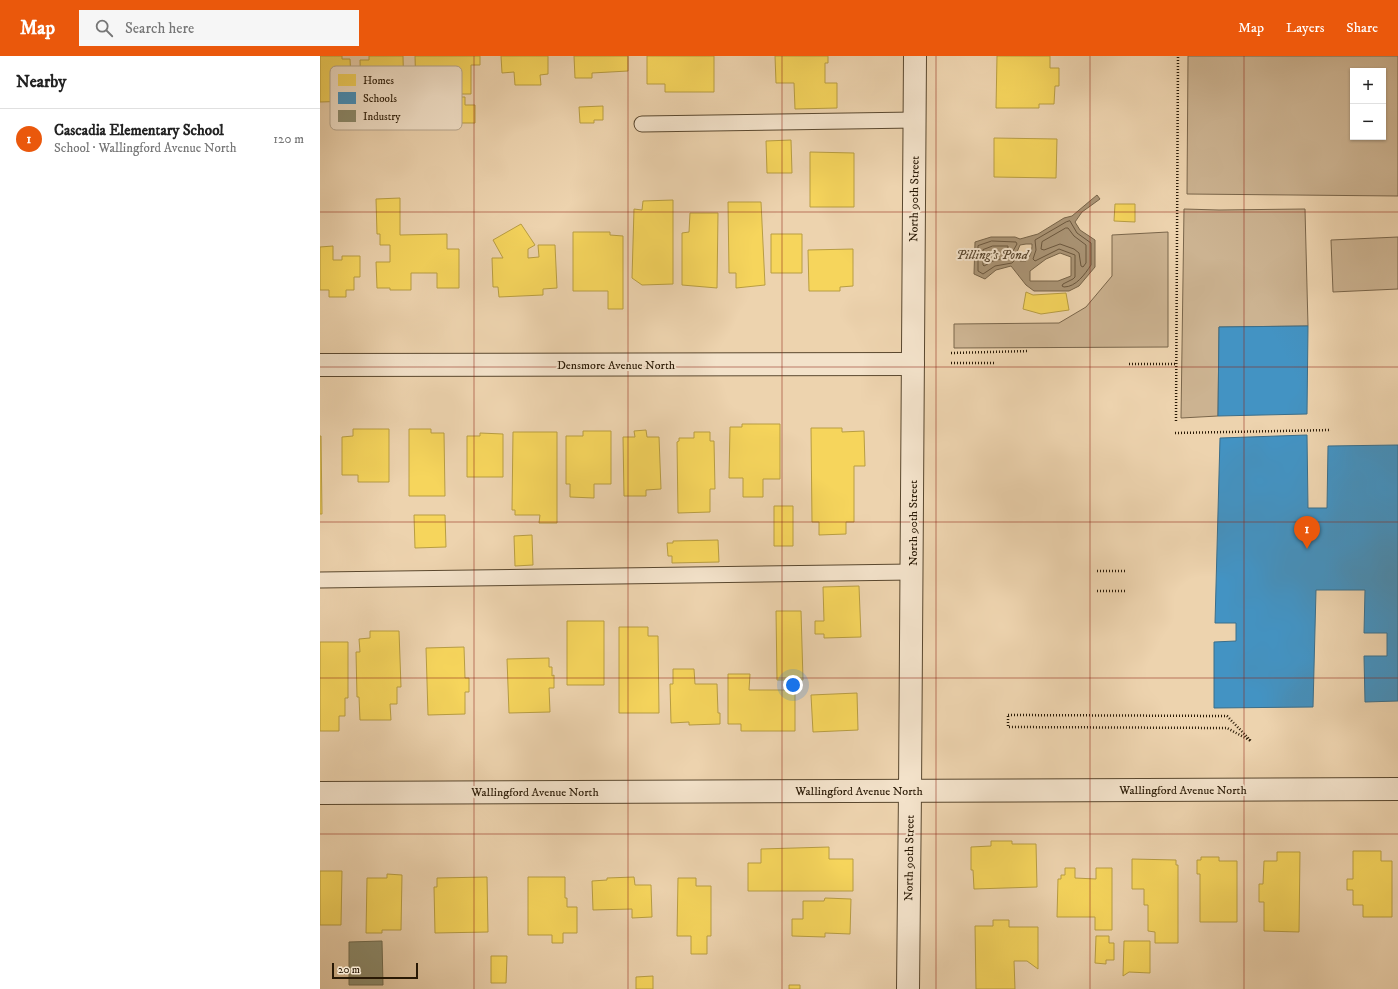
<!DOCTYPE html>
<meta charset="utf-8">
<style>
body{margin:0;font-family:"IM FELL DW Pica",serif;background:#f6f6f6;color:#222}
.controls{position:absolute;right:12px;top:12px;display:grid;overflow:hidden;border-radius:0px;box-shadow:0 1px 3px #0004}
.controls button{width:36px;height:36px;display:grid;place-items:center;padding:0;border:0;border-bottom:1px solid #e0e0e0;background:#fff;color:#222;font:20px sans-serif}
.scale{position:absolute;left:12px;bottom:10px;width:86px;box-sizing:border-box;padding-left:4px;border:2px solid #291905;border-top:0;font-size:11px;line-height:14px;white-space:nowrap;color:#291905;-webkit-text-stroke:3px #f3e2ca;paint-order:stroke}
.you{position:absolute;left:473px;top:629px;width:14px;height:14px;margin:-10px;border:3px solid #fff;border-radius:50%;background:#1a73e8;box-shadow:0 0 0 6px #1a73e833}
.badge{display:grid;place-items:center;width:26px;height:26px;border-radius:50%;background:#ea580c;color:#fff;font-size:13px;font-weight:700}
.pin{position:absolute;translate:-50% -33px;filter:drop-shadow(0 1px 2px #0008)}
.pin::after{content:'';position:absolute;top:21px;width:14px;height:12px;background:inherit;clip-path:polygon(0 0,100% 0,50% 100%)}
.list{margin:0;padding:0;list-style:none}
h2{display:flex;justify-content:space-between;align-items:center;height:52px;margin:0;padding:0 16px;font-size:17px}
h2 small{font-size:13px;font-weight:400;color:#767676}
.list li{display:grid;grid-template-columns:26px 1fr auto;gap:12px;align-items:center;box-sizing:border-box;height:60px;padding:0 16px;border-top:1px solid #e0e0e0}
.list b{display:block;font-size:15px;white-space:nowrap}
.list p{margin:0;font-size:13px;white-space:nowrap;color:#767676}
.list em{font-size:13px;font-style:normal;color:#767676}
.icon{flex:none;width:22px;height:22px;fill:none;stroke:currentColor;stroke-width:2;stroke-linecap:round;stroke-linejoin:round}
.map{position:relative;flex:none;width:1078px;height:933px;overflow:hidden}
header{display:flex;align-items:center;gap:24px;box-sizing:border-box;height:56px;padding:0 20px;background:#ea580c;color:#fff}
header strong{font-size:19px}
nav{display:flex;gap:22px;margin-inline-start:auto;font-size:14px}
.search{width:280px;height:36px;background:#f6f6f6;display:flex;align-items:center;gap:10px;box-sizing:border-box;padding:0 14px;border-radius:0px;color:#767676;font-size:15px}
main{display:flex}
aside{flex:1;background:#fff}
.map>svg:first-child{display:block}
</style>
<header>
<strong>Map</strong>
<div class="search"><svg class="icon" aria-label="search" viewBox="0 0 24 24"><circle cx="10" cy="10" r="6"/><path d="M15 15l6 6"/></svg>Search here</div>
<nav><a>Map</a><a>Layers</a><a>Share</a></nav>
</header>
<main>
<aside>
<h2>Nearby<small></small></h2>
<ul class="list">
<li><span class="badge">1</span><div><b>Cascadia Elementary School</b><p>School · Wallingford Avenue North</p></div><em>120 m</em></li>
</ul>
</aside>
<div class="map">
<svg width="1078" height="933" viewBox="0 0 1078 933">
<rect width="100%" height="100%" fill="#edd3ae"/>
<filter id="stains"><feTurbulence type="fractalNoise" baseFrequency=".005" numOctaves="4"/><feColorMatrix values="0 0 0 0 .2 0 0 0 0 .09 0 0 0 0 .02 0 0 0 .5 -.17"/></filter>
<radialGradient id="worn" r=".72"><stop offset=".6" stop-color="#630" stop-opacity="0"/><stop offset="1" stop-color="#630" stop-opacity=".3"/></radialGradient>
<path fill="#ccb391" stroke="#7a664b" fill-rule="evenodd" d="M 868,0 L 1078,0 L 1078,140 L 867,138 ZM 1033,15 L 1063,15 L 1063,81 L 1033,81 Z
M 864,153 L 899,154 L 985,153 L 988,270 L 899,271 L 898,360 L 861,362 Z
M 848,176 L 848,291 L 634,292 L 634,268 L 739,267 L 766,251 L 792,220 L 792,179 Z
M 1078,181 L 1078,233 L 1013,236 L 1011,184 Z"/>
<path fill="#aa9475" stroke="#766348" fill-rule="evenodd" d="M 777,139 L 780,143 L 762,156 L 755,166 L 760,174 L 775,184 L 775,211 L 759,230 L 749,235 L 714,235 L 706,229 L 691,210 L 676,214 L 665,223 L 654,218 L 655,186 L 671,181 L 695,181 L 700,183 L 718,178 L 744,162 L 752,160 ZM 706,188 L 712,188 C 712,195 711,199 706,205 L 700,205 L 697,201 L 697,196 L 700,189 ZM 740,197 L 751,201 L 751,220 L 738,225 L 710,225 L 710,215 L 726,203 Z"/>
<path fill="#f6d55c" stroke="#b89d42" d="M 0,0 L 22,0 L 22,3 L 30,3 L 32,45 L 0,46 Z
M 49,0 L 83,0 L 84,45 L 41,46 L 40,4 L 49,4 Z
M 95,0 L 160,0 L 160,9 L 151,9 L 151,38 L 96,38 Z
M 181,0 L 228,0 L 228,18 L 220,19 L 221,29 L 195,29 L 194,16 L 182,17 Z
M 254,0 L 308,0 L 308,15 L 272,17 L 272,22 L 255,22 Z
M 327,0 L 394,0 L 394,36 L 345,36 L 345,28 L 327,28 Z
M 455,0 L 508,0 L 508,7 L 505,7 L 505,27 L 517,27 L 517,52 L 475,53 L 474,27 L 456,27 Z
M 677,0 L 730,0 L 730,12 L 739,12 L 739,30 L 735,30 L 734,48 L 719,48 L 719,52 L 676,52 Z
M 127,41 L 145,41 L 145,49 L 155,49 L 155,67 L 127,67 Z
M 283,50 L 283,64 L 274,64 L 274,67 L 260,67 L 259,51 Z
M 674,82 L 737,83 L 736,122 L 674,121 Z
M 471,84 L 472,117 L 447,117 L 446,85 Z
M 490,96 L 534,97 L 534,151 L 490,151 Z
M 80,142 L 80,179 L 127,178 L 127,193 L 139,193 L 139,232 L 117,232 L 117,217 L 91,217 L 91,234 L 70,234 L 70,232 L 57,232 L 56,206 L 70,206 L 70,189 L 60,189 L 60,178 L 57,178 L 56,143 Z
M 353,144 L 353,228 L 322,229 L 312,222 L 314,153 L 322,154 L 323,145 Z
M 408,146 L 441,146 L 445,229 L 416,232 L 416,217 L 409,217 Z
M 795,148 L 815,148 L 815,166 L 794,165 Z
M 370,157 L 398,157 L 397,232 L 362,229 L 362,177 L 369,176 Z
M 201,168 L 215,189 L 208,193 L 208,202 L 219,201 L 218,189 L 235,189 L 237,232 L 223,233 L 223,239 L 179,241 L 178,231 L 173,231 L 172,202 L 183,202 L 173,184 Z
M 253,176 L 290,176 L 290,179 L 303,180 L 303,253 L 288,253 L 288,235 L 253,235 Z
M 451,178 L 482,178 L 482,217 L 451,217 Z
M 13,190 L 13,204 L 22,204 L 22,200 L 40,200 L 40,221 L 34,221 L 34,234 L 26,234 L 26,241 L 9,241 L 9,234 L 0,234 L 0,191 Z
M 533,193 L 533,230 L 520,231 L 520,235 L 489,235 L 488,194 Z
M 706,236 L 713,239 L 746,237 L 749,254 L 721,258 L 703,253 Z
M 422,368 L 460,368 L 460,423 L 443,423 L 443,441 L 423,441 L 423,422 L 409,422 L 410,371 L 422,371 Z
M 491,372 L 522,372 L 522,376 L 544,375 L 545,410 L 534,410 L 534,466 L 526,466 L 526,478 L 499,479 L 499,466 L 492,466 Z
M 33,373 L 69,373 L 69,426 L 38,426 L 38,419 L 22,419 L 22,381 L 33,380 Z
M 89,373 L 111,373 L 111,377 L 124,377 L 125,440 L 89,440 Z
M 326,374 L 327,381 L 339,381 L 341,433 L 326,434 L 326,440 L 304,440 L 303,381 L 315,381 L 314,375 Z
M 263,375 L 291,375 L 291,428 L 274,428 L 274,442 L 250,441 L 250,428 L 246,428 L 246,380 L 263,380 Z
M 193,376 L 237,376 L 237,467 L 219,467 L 220,459 L 195,459 L 195,454 L 192,454 Z
M 374,376 L 390,376 L 390,385 L 394,385 L 395,433 L 390,433 L 390,456 L 358,457 L 357,386 L 359,385 L 359,382 L 374,382 Z
M 160,377 L 183,378 L 183,421 L 147,421 L 147,380 L 160,380 Z
M 0,380 L 1,380 L 2,458 L 0,458 Z
M 454,450 L 473,450 L 473,490 L 454,490 Z
M 94,459 L 125,459 L 126,491 L 95,492 Z
M 212,479 L 213,509 L 195,510 L 194,480 Z
M 398,484 L 399,506 L 352,507 L 352,500 L 348,500 L 347,487 L 353,487 L 353,485 Z
M 539,530 L 541,581 L 504,582 L 504,578 L 495,578 L 495,565 L 504,565 L 503,531 Z
M 456,555 L 481,555 L 483,624 L 457,624 Z
M 247,565 L 284,565 L 284,629 L 247,629 Z
M 299,571 L 328,571 L 328,580 L 338,580 L 339,657 L 299,657 Z
M 50,575 L 79,575 L 81,631 L 77,631 L 77,648 L 70,648 L 71,664 L 40,664 L 39,641 L 37,641 L 36,596 L 40,596 L 39,583 L 50,582 Z
M 0,586 L 28,586 L 28,642 L 25,642 L 25,660 L 19,660 L 19,675 L 0,675 Z
M 144,591 L 145,622 L 149,622 L 149,636 L 145,636 L 145,658 L 108,659 L 106,592 Z
M 229,602 L 229,611 L 232,611 L 232,620 L 234,619 L 234,632 L 229,632 L 230,656 L 189,657 L 187,603 Z
M 353,613 L 374,613 L 375,628 L 397,628 L 398,657 L 400,657 L 400,668 L 369,669 L 369,666 L 351,667 L 350,628 L 353,628 Z
M 408,618 L 430,618 L 429,634 L 475,634 L 475,675 L 421,675 L 421,668 L 408,668 Z
M 537,637 L 538,674 L 493,676 L 491,639 Z
M 671,785 L 692,785 L 692,788 L 716,788 L 717,831 L 654,833 L 653,814 L 651,814 L 651,791 L 671,790 Z
M 509,791 L 509,803 L 533,803 L 533,835 L 428,835 L 428,807 L 441,807 L 441,793 Z
M 1033,795 L 1061,795 L 1061,805 L 1072,805 L 1072,861 L 1043,861 L 1043,849 L 1033,849 L 1033,834 L 1027,834 L 1027,823 L 1033,823 Z
M 957,796 L 980,796 L 979,876 L 944,875 L 944,846 L 939,846 L 939,828 L 943,828 L 944,805 L 957,805 Z
M 881,801 L 899,801 L 899,805 L 917,805 L 917,866 L 880,866 L 880,818 L 877,818 L 877,804 L 881,804 Z
M 812,803 L 856,804 L 856,809 L 858,809 L 858,887 L 835,887 L 835,876 L 828,875 L 828,849 L 824,849 L 824,833 L 812,833 Z
M 745,812 L 755,812 L 755,822 L 776,823 L 776,812 L 792,812 L 792,874 L 775,874 L 775,861 L 737,861 L 738,823 L 741,823 L 741,819 L 745,819 Z
M 0,815 L 22,815 L 21,869 L 0,869 Z
M 67,818 L 82,819 L 81,874 L 62,874 L 62,877 L 46,877 L 47,822 L 67,822 Z
M 167,821 L 168,876 L 115,877 L 114,831 L 117,831 L 117,822 Z
M 208,821 L 245,821 L 245,842 L 247,842 L 247,851 L 257,851 L 257,877 L 243,877 L 243,887 L 232,887 L 232,879 L 208,879 Z
M 314,821 L 315,829 L 331,829 L 332,861 L 312,862 L 312,853 L 273,854 L 272,825 L 287,824 L 287,822 Z
M 358,822 L 376,822 L 376,830 L 391,830 L 391,880 L 387,880 L 387,898 L 371,898 L 371,880 L 357,880 Z
M 505,842 L 531,843 L 530,878 L 505,877 L 505,881 L 472,880 L 472,863 L 483,863 L 483,845 L 504,845 Z
M 673,864 L 689,864 L 689,871 L 718,871 L 718,913 L 707,905 L 694,905 L 695,933 L 656,933 L 655,870 L 673,870 Z
M 776,880 L 789,880 L 789,887 L 794,887 L 794,904 L 786,904 L 786,908 L 775,907 Z
M 804,885 L 830,885 L 830,917 L 809,916 L 803,920 Z
M 171,900 L 187,900 L 186,927 L 171,927 Z
M 333,920 L 333,933 L 316,933 L 316,921 Z
M 469,929 L 480,929 L 480,933 L 469,933 Z"/>
<path fill="#4393c3" stroke="#3b6e8a" d="M 988,270 L 987,358 L 898,360 L 899,271 Z
M 987,379 L 988,452 L 1007,452 L 1008,390 L 1078,389 L 1078,645 L 1045,646 L 1044,600 L 1067,600 L 1067,577 L 1044,577 L 1045,534 L 996,534 L 993,651 L 894,652 L 894,586 L 916,585 L 916,567 L 895,567 L 900,382 Z"/>
<path fill="#8c8c6e" stroke="#6e6a4e" d="M 62,885 L 63,929 L 29,929 L 29,886 Z"/>
<g fill="none" stroke-linecap="round" stroke-linejoin="round">
<path stroke="#6a563d" stroke-width="1" d="M 750,165 L 757,177 L 771,187 L 771,209 C 765,218 756,231 744,231 L 742,230 L 743,228 L 753,223 L 755,221 L 755,199 L 739,193 L 715,205 L 713,203 L 716,194 L 715,184 L 746,166 Z
M 746,172 L 748,172 L 754,180 L 766,189 L 766,207 L 763,211 L 761,210 L 759,197 L 754,193 L 740,188 L 724,194 L 721,193 L 722,186 Z
M 672,185 L 696,186 L 697,188 L 693,195 L 694,205 L 692,207 L 675,210 L 663,218 L 658,215 L 658,190 Z
M 673,190 L 688,190 L 687,201 L 673,205 L 664,210 L 663,209 L 663,194 Z"/>
<defs>
<path id="service" d="M 322,68 L 595,64
M 0,524 L 592,516"/>
<path id="minor" d="M 0,309 L 593,308
M 588,933 L 590,735"/>
<path id="tertiary" d="M 590,735 L 595,0
M 0,737 L 1078,733"/>
</defs>
<use href="#service" stroke="#5a482f" stroke-width="17"/>
<use href="#minor" stroke="#5a482f" stroke-width="24"/>
<use href="#tertiary" stroke="#5a482f" stroke-width="24"/>
<path stroke="#291905" stroke-width="2.5" stroke-dasharray="1 2" stroke-linecap="butt" d="M 631,297 L 709,295
M 631,307 L 676,307
M 809,308 L 856,308
M 856,365 L 858,0
M 855,377 L 1011,374
M 777,515 L 806,515
M 777,535 L 805,535
M 688,659 L 907,660 L 931,685 L 907,672 L 688,671 Z"/>
<use href="#service" stroke="#f3e2ca" stroke-width="15"/>
<use href="#minor" stroke="#f3e2ca" stroke-width="22"/>
<use href="#tertiary" stroke="#f3e2ca" stroke-width="22"/>
</g>
<path fill="none" stroke="#8f2418" stroke-width="1" stroke-opacity="0.55" d="M 154,0 L 154,933M 308,0 L 308,933M 462,0 L 462,933M 616,0 L 616,933M 770,0 L 770,933M 924,0 L 924,933M 0,156 L 1078,156M 0,311 L 1078,311M 0,466 L 1078,466M 0,622 L 1078,622M 0,778 L 1078,778"/>
<g text-anchor="middle" stroke-width="4" stroke-linejoin="round" paint-order="stroke">
<g font-size="12" fill="#291905" stroke="#f3e2ca">
<text transform="translate(594 143) rotate(-89)" y="4">North 90th Street</text>
<text x="296" y="313">Densmore Avenue North</text>
<text transform="translate(593 467) rotate(-90)" y="4">North 90th Street</text>
<text x="863" y="738">Wallingford Avenue North</text>
<text x="539" y="739">Wallingford Avenue North</text>
<text x="215" y="740">Wallingford Avenue North</text>
<text transform="translate(589 802) rotate(-89)" y="4">North 90th Street</text>
</g>
<g font-size="13" font-style="italic" fill="#5d4a32" stroke="#f3e2ca">
<text x="672" y="203">Pilling's Pond</text>
</g>
</g>
<rect x="10" y="10" width="132" height="64" rx="6" fill="#f3e2ca" stroke="#b6a68f" stroke-width="1"/>
<rect x="18" y="18" width="18" height="12" fill="#f6d55c"/>
<rect x="18" y="36" width="18" height="12" fill="#4393c3"/>
<rect x="18" y="54" width="18" height="12" fill="#8c8c6e"/>
<g font-size="11" fill="#291905">
<text x="43" y="28">Homes</text>
<text x="43" y="46">Schools</text>
<text x="43" y="64">Industry</text>
</g>
<rect width="100%" height="100%" filter="url(#stains)"/>
<rect width="100%" height="100%" fill="url(#worn)"/>
</svg>
<div class="controls">
<button>+</button>
<button>−</button>
</div>
<div class="scale">20 m</div>
<div class="you"></div>
<div class="pin badge" style="left:987px;top:493px">1</div>
</div>
</main>
